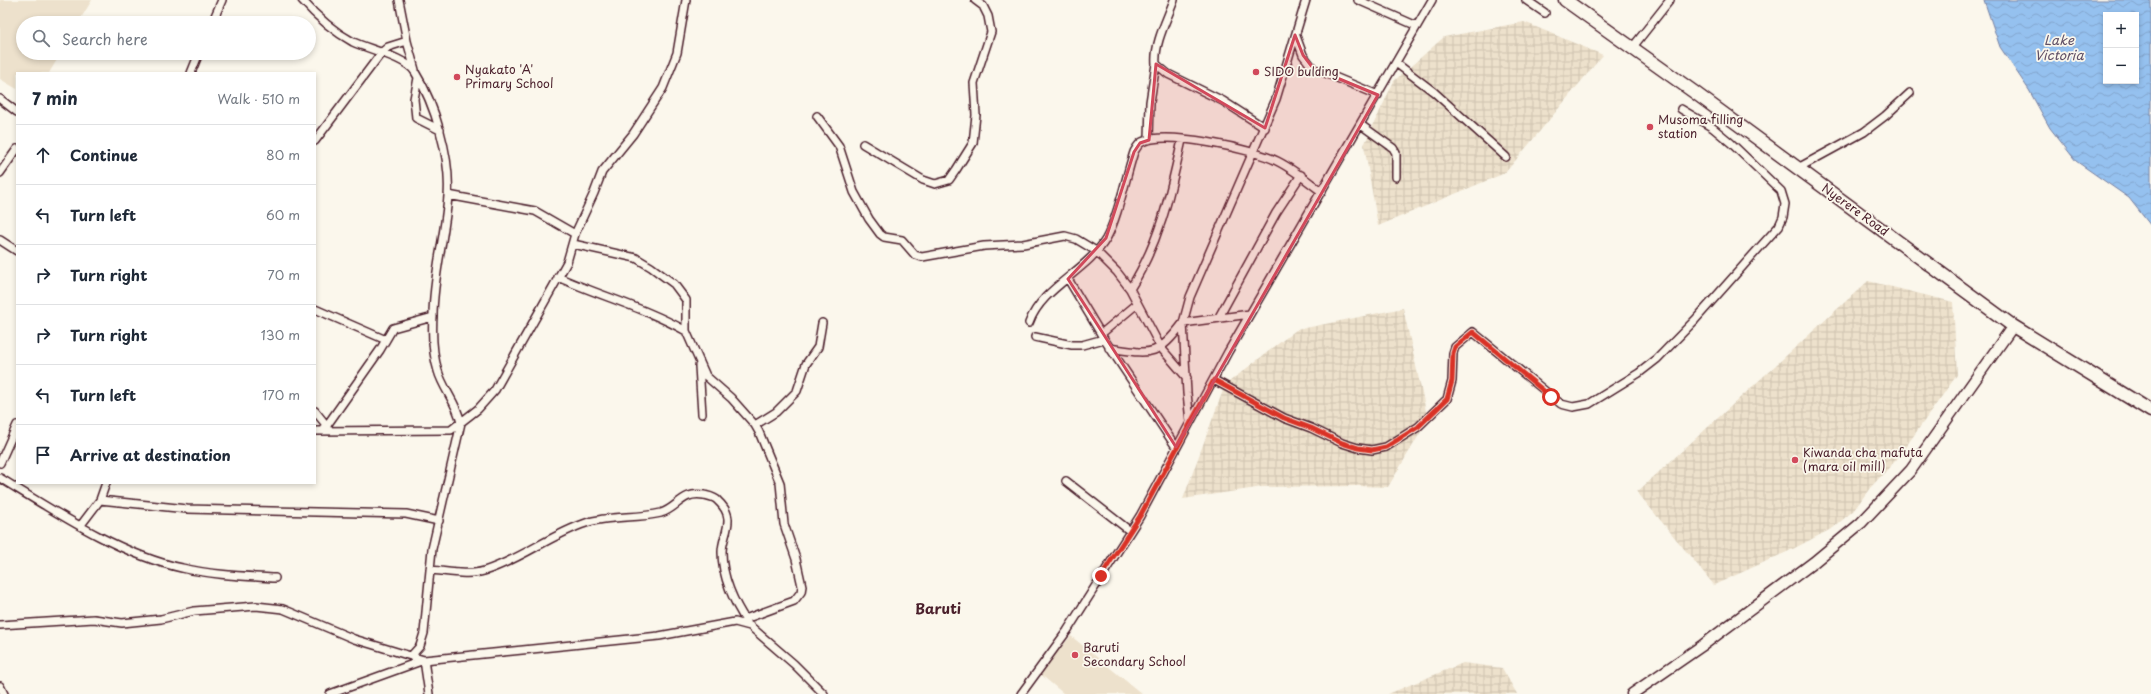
<!DOCTYPE html>
<meta charset="utf-8">
<style>
body{margin:0;font-family:"Playpen Sans",sans-serif;background:#f2f2f3;color:#1f2937}
.controls{position:absolute;right:12px;top:12px;display:grid;overflow:hidden;border-radius:0px;box-shadow:0 2px 6px #0003}
.controls button{width:36px;height:36px;display:grid;place-items:center;padding:0;border:0;border-bottom:1px solid #e0e1e3;background:#fff;color:#1f2937;font:20px sans-serif}
.stop{position:absolute;width:12px;height:12px;margin:-9px;border:3px solid #d93025;border-radius:50%;background:#fff}
.stop.end{background:#d93025;border-color:#fff;box-shadow:0 1px 4px #0008}
.list{margin:0;padding:0;list-style:none}
h2{display:flex;justify-content:space-between;align-items:center;height:52px;margin:0;padding:0 16px;font-size:17px}
h2 small{font-size:13px;font-weight:400;color:#747a83}
.list li{display:grid;grid-template-columns:26px 1fr auto;gap:12px;align-items:center;box-sizing:border-box;height:60px;padding:0 16px;border-top:1px solid #e0e1e3}
.list b{display:block;font-size:15px;white-space:nowrap}
.list em{font-size:13px;font-style:normal;color:#747a83}
.icon{flex:none;width:22px;height:22px;fill:none;stroke:currentColor;stroke-width:2;stroke-linecap:round;stroke-linejoin:round}
.map{position:relative;flex:none;width:2151px;height:694px;overflow:hidden}
.search{position:absolute;background:#fff;box-shadow:0 2px 6px #0003;left:16px;top:16px;width:300px;height:44px;display:flex;align-items:center;gap:10px;box-sizing:border-box;padding:0 14px;border-radius:22px;color:#747a83;font-size:15px}
.panel{position:absolute;background:#fff;box-shadow:0 2px 6px #0003;left:16px;top:72px;width:300px;height:412px;border-radius:0px}
.map>svg:first-child{display:block}
</style>
<div class="map">
<svg width="2151" height="694" viewBox="0 0 2151 694">
<defs>
<pattern id="industrial-grid" width="8" height="8" patternUnits="userSpaceOnUse"><rect width="8" height="8" fill="#ede1cc"/><path d="M0 4h8M4 0v8" fill="none" stroke="#cdc1af"/></pattern>
<pattern id="water-waves" width="16" height="10" patternUnits="userSpaceOnUse"><rect width="16" height="10" fill="#95c1ef"/><path d="M0 5q4-4 8 0t8 0" fill="none" stroke="#82a5cd"/></pattern>
</defs>
<rect width="100%" height="100%" fill="#fbf7ec"/>
<filter id="ink" filterUnits="userSpaceOnUse"><feTurbulence type="fractalNoise" baseFrequency=".025" numOctaves="2"/><feDisplacementMap in="SourceGraphic" scale="8" xChannelSelector="R" yChannelSelector="G"/><feConvolveMatrix kernelMatrix="1 2 1 2 8 2 1 2 1" color-interpolation-filters="sRGB"/></filter>
<g filter="url(#ink)">
<path fill="#ede1cc" d="M 0,0 L 92,0 L 78,23 L 23,23 L 23,53 L 61,53 L 49,73 L 17,73 L 17,89 L 0,79 Z
M 1071,636 L 1142,694 L 1064,694 L 1039,673 Z"/>
<path fill="url(#industrial-grid)" d="M 1524,22 L 1603,55 L 1505,173 L 1378,226 L 1364,145 L 1394,81 L 1444,37 Z
M 1868,281 L 1953,302 L 1957,375 L 1897,459 L 1870,488 L 1854,510 L 1833,528 L 1789,551 L 1714,585 L 1637,492 Z
M 1403,308 L 1428,420 L 1388,487 L 1359,486 L 1263,487 L 1183,499 L 1225,385 L 1296,330 Z
M 1463,663 L 1502,668 L 1517,694 L 1388,694 Z"/>
<path fill="url(#water-waves)" stroke="#7780a1" fill-rule="evenodd" d="M 1984,0 L 2151,0 L 2151,226 L 2129,198 L 2076,161 L 2050,128 L 2029,90 L 2000,47 ZM 2106,15 L 2136,15 L 2136,81 L 2106,81 Z"/>
<g fill="none" stroke-linecap="round" stroke-linejoin="round">
<defs>
<path id="street" d="M 302,0 C 317,17 333,31 353,42 C 368,49 407,58 415,72 C 435,104 451,158 448,196 C 445,237 433,276 433,316 C 432,333 433,355 438,371 C 443,389 457,403 461,423 L 432,549 L 424,633 L 420,646 L 411,656
M 1174,0 C 1167,20 1154,43 1156,64 L 1168,74 L 1223,101 L 1265,128
M 1358,0 L 1417,26
M 1526,0 L 1545,13
M 212,23 L 222,0
M 1296,36 L 1303,55 L 1313,68 L 1378,95
M 407,41 L 415,70
M 1632,48 L 1670,0
M 1396,63 L 1434,92 L 1506,157
M 191,73 L 199,53
M 418,78 L 414,99 L 416,118 L 440,130
M 0,99 L 17,112
M 817,116 L 839,146 L 854,192 L 869,219 L 880,234 L 884,237 L 902,240 L 915,255 L 922,257 L 984,246 L 1023,244 L 1065,236 L 1076,239 L 1096,251 L 1117,272 L 1130,289 L 1161,348 L 1187,378
M 1361,125 L 1393,148 L 1396,153 L 1396,177
M 1149,140 L 1150,102 L 1156,64
M 315,141 L 382,52 L 388,47 L 407,41 L 399,0
M 863,144 L 923,180 L 935,184 L 949,180 L 956,170 L 973,143 L 976,115 L 974,83 L 991,32 L 988,16 L 983,6 L 975,0
M 1798,168 L 1864,132 L 1885,116 L 1910,93
M 0,173 L 17,149
M 448,195 L 535,211 L 575,234
M 0,240 L 17,251
M 573,244 L 636,258 L 651,267 L 674,284 L 686,300 L 686,331 L 706,376 L 731,398 L 755,425 L 759,432 L 780,483 L 784,524 L 796,559 L 802,586 L 801,592 L 794,601 L 745,619
M 558,277 C 600,296 646,308 686,331
M 1068,279 L 1104,339 L 1176,447
M 1130,289 C 1160,242 1170,194 1182,140
M 315,309 L 386,340
M 1219,317 L 1276,213 L 1301,175
M 1029,323 C 1042,287 1086,272 1106,239 C 1118,218 1126,176 1134,152 C 1136,149 1138,144 1142,142 C 1165,130 1253,149 1277,161 C 1293,169 1308,181 1322,192
M 1101,334 L 1137,304
M 1035,337 L 1072,345 L 1082,345 L 1104,339
M 1109,348 C 1150,354 1157,358 1183,323 L 1250,314
M 699,366 L 702,414
M 1214,380 L 1284,418 L 1311,428 L 1342,443 L 1358,448 L 1372,450 L 1386,447 L 1418,427 L 1447,399 L 1452,381 L 1453,353 L 1455,347 L 1473,332 L 1561,404 L 1573,407 L 1589,404 L 1639,373 L 1657,359 L 1695,320 L 1760,247 L 1779,226 L 1783,217 L 1785,204 L 1781,191 L 1731,143 L 1713,128 L 1681,109
M 315,411 L 327,426
M 1190,422 L 1187,393 L 1183,323 L 1190,297 L 1276,99 L 1306,0
M 755,425 L 776,412 L 797,391 L 806,364 L 818,347 L 822,323
M 315,431 L 451,430 L 478,409 L 495,390 L 567,262 L 575,234 L 594,193 L 602,172 L 633,134 L 663,88 L 677,53 L 686,0
M 323,431 L 380,350 L 393,328 L 433,317
M 0,463 L 17,425
M 0,478 C 54,511 120,555 182,568 C 212,575 244,576 275,578
M 1066,481 L 1130,531
M 100,500 L 187,509 L 406,514 L 439,521
M 81,525 L 100,500 L 106,483
M 430,570 C 446,571 468,576 484,571 C 520,560 550,535 586,523 C 609,515 636,519 661,513 C 678,508 682,491 704,495 C 708,496 715,497 718,501 C 738,519 722,534 722,552 C 722,577 734,603 747,622
M 0,625 L 94,619 L 122,623 L 161,619 L 194,611 L 256,606 L 283,609 L 354,639 L 424,660 L 429,694
M 0,686 L 4,694
M 330,694 L 424,660 L 659,636 L 735,622 L 750,626 L 794,664 L 824,694
M 1021,694 L 1067,631 L 1140,516 L 1228,352 L 1432,0"/>
<path id="secondary" d="M 1632,694 L 1703,645 L 1814,562 L 1861,523 L 1911,470 L 2013,326"/>
<path id="primary" d="M 1565,0 L 1694,92 L 2013,326 L 2151,411"/>
</defs>
<use href="#street" stroke="#4a1f2b" stroke-width="10"/>
<use href="#secondary" stroke="#4a1f2b" stroke-width="13"/>
<use href="#primary" stroke="#4a1f2b" stroke-width="15"/>
<use href="#street" stroke="#fbf7ec" stroke-width="7"/>
<use href="#secondary" stroke="#fbf7ec" stroke-width="10"/>
<use href="#primary" stroke="#fbf7ec" stroke-width="12"/>
</g>
</g>
<g fill="none" stroke-linecap="round" stroke-linejoin="round" filter="url(#ink)">
<path stroke="#d93025" stroke-width="5" d="M 1101,576 L 1140,516 L 1214,380 L 1284,418 L 1311,428 L 1342,443 L 1358,448 L 1372,450 L 1386,447 L 1418,427 L 1447,399 L 1452,381 L 1453,353 L 1455,347 L 1473,332 L 1551,397"/>
</g>
<path fill="#d1495b" fill-opacity="0.2" stroke="#d1495b" stroke-width="3" stroke-linejoin="round" d="M 1295,35 L 1303,55 L 1313,68 L 1378,95 L 1176,447 L 1068,279 L 1106,238 L 1134,152 L 1140,143 L 1149,140 L 1156,64 L 1265,128 Z"/>
<g fill="#d1495b" stroke="#fbf7ec" stroke-width="1.5">
<circle cx="1256" cy="72" r="4"/>
<circle cx="457" cy="77" r="4"/>
<circle cx="1650" cy="127" r="4"/>
<circle cx="1795" cy="460" r="4"/>
<circle cx="1075" cy="655" r="4"/>
</g>
<g text-anchor="middle" stroke-width="3.5" stroke-linejoin="round" paint-order="stroke">
<g font-size="12" fill="#4a1f2b" stroke="#fbf7ec" text-anchor="start">
<text x="465" y="74">Nyakato 'A'<tspan x="465" dy="14">Primary School</tspan></text>
<text x="1264" y="76">SIDO bulding</text>
<text x="1658" y="124">Musoma filling<tspan x="1658" dy="14">station</tspan></text>
<text x="1803" y="457">Kiwanda cha mafuta<tspan x="1803" dy="14">(mara oil mill)</tspan></text>
<text x="1083" y="652">Baruti<tspan x="1083" dy="14">Secondary School</tspan></text>
</g>
<g font-size="12" fill="#4a1f2b" stroke="#fbf7ec">
<text transform="translate(1855 210) rotate(36)" y="4">Nyerere Road</text>
</g>
<g font-size="13" font-style="italic" fill="#605066" stroke="#fbf7ec">
<text x="2059" y="45">Lake<tspan x="2059" dy="15">Victoria</tspan></text>
</g>
<g font-size="14" font-weight="bold" fill="#4a1f2b" stroke="#fbf7ec">
<text x="938" y="614">Baruti</text>
</g>
</g>
</svg>
<div class="controls">
<button>+</button>
<button>−</button>
</div>
<div class="stop" style="left:1551px;top:397px"></div>
<div class="stop end" style="left:1101px;top:576px"></div>
<div class="search"><svg class="icon" aria-label="search" viewBox="0 0 24 24"><circle cx="10" cy="10" r="6"/><path d="M15 15l6 6"/></svg>Search here</div>
<section class="panel">
<h2>7 min<small>Walk · 510 m</small></h2>
<ul class="list">
<li><svg class="icon" aria-label="ahead" viewBox="0 0 24 24"><path d="M12 20V5M6 11l6-6 6 6"/></svg><div><b>Continue</b></div><em>80 m</em></li>
<li><svg class="icon" aria-label="left" viewBox="0 0 24 24"><path d="M17 20v-9H6M10 6l-5 5 5 5"/></svg><div><b>Turn left</b></div><em>60 m</em></li>
<li><svg class="icon" aria-label="right" viewBox="0 0 24 24"><path d="M7 20v-9h11M14 6l5 5-5 5"/></svg><div><b>Turn right</b></div><em>70 m</em></li>
<li><svg class="icon" aria-label="right" viewBox="0 0 24 24"><path d="M7 20v-9h11M14 6l5 5-5 5"/></svg><div><b>Turn right</b></div><em>130 m</em></li>
<li><svg class="icon" aria-label="left" viewBox="0 0 24 24"><path d="M17 20v-9H6M10 6l-5 5 5 5"/></svg><div><b>Turn left</b></div><em>170 m</em></li>
<li><svg class="icon" aria-label="arrive" viewBox="0 0 24 24"><path d="M6 21V4h12l-3 4 3 4H6"/></svg><div><b>Arrive at destination</b></div></li>
</ul>
</section>
</div>
